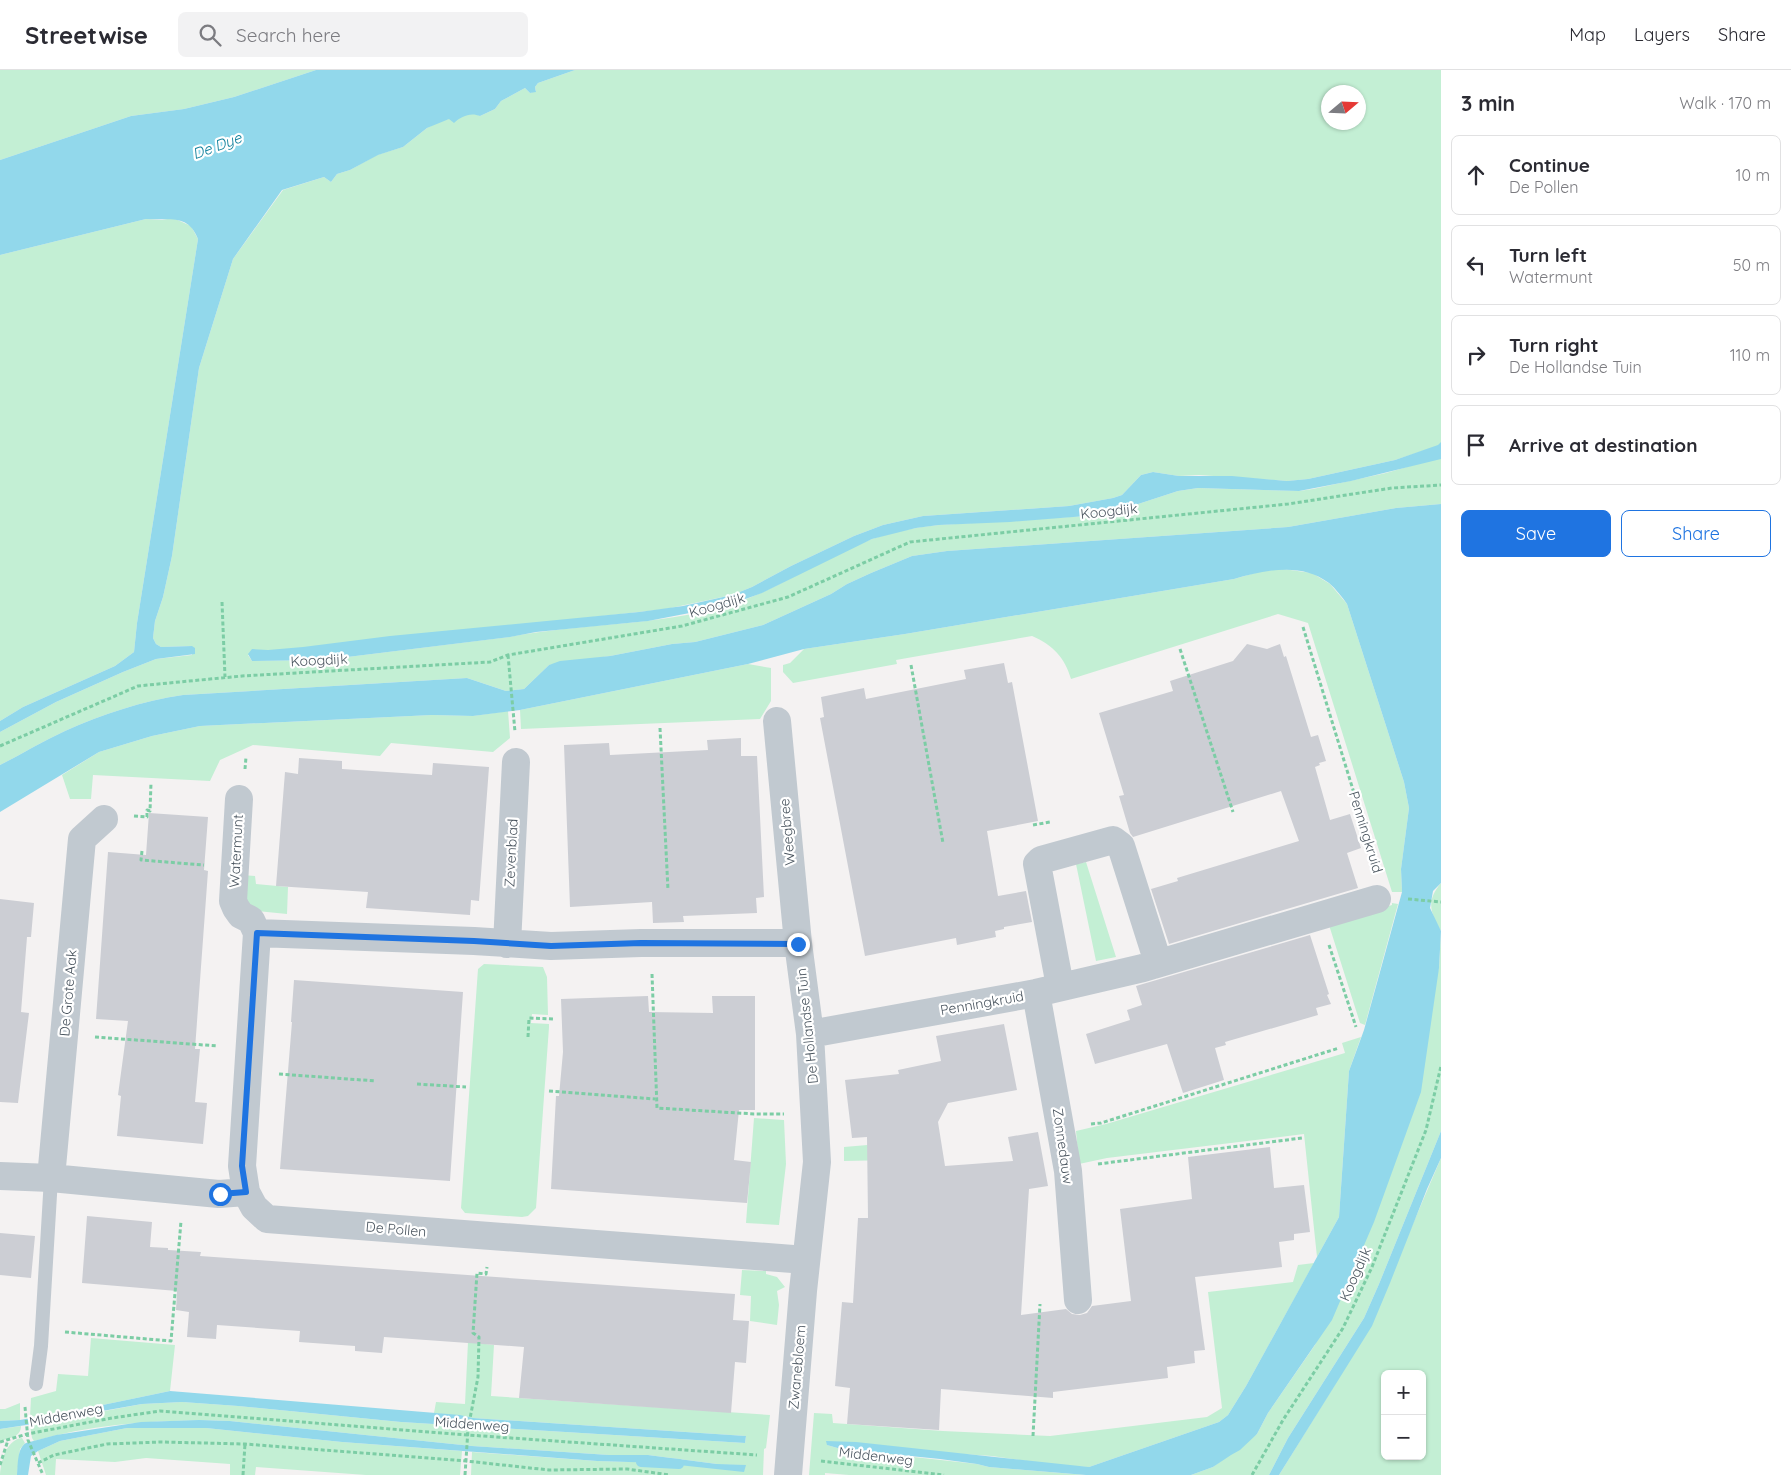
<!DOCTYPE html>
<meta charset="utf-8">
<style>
body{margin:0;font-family:Quicksand,sans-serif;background:#f2f2f3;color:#2b2b33}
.controls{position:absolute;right:15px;bottom:15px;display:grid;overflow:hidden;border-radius:8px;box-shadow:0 1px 4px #0004}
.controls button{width:45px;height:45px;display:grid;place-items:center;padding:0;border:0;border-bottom:1px solid #e1e1e2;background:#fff;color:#2b2b33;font:25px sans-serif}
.compass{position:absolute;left:1321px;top:15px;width:45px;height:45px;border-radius:50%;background:#fff;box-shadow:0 1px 4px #0004;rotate:71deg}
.stop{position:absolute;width:15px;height:15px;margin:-11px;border:4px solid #1f74e1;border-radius:50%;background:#fff}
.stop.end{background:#1f74e1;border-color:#fff;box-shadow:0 1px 5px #0008}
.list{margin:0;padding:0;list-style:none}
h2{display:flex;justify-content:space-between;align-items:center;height:65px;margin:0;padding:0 20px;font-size:21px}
h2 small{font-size:16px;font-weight:400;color:#7c7c81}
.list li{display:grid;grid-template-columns:32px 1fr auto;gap:15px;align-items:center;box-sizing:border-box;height:80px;margin:0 10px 10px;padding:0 10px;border:1px solid #e1e1e2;border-radius:8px}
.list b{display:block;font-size:19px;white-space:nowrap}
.list p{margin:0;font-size:16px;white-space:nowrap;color:#7c7c81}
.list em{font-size:16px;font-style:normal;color:#7c7c81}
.actions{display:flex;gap:10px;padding:15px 20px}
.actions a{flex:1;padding:11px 0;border:1px solid #1f74e1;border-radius:8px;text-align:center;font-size:18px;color:#1f74e1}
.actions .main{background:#1f74e1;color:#fff}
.icon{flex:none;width:28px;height:28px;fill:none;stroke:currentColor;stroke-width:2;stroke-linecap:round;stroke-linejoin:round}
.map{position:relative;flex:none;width:1441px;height:1405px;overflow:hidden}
header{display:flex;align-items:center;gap:30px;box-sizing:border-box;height:70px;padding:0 25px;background:#fff;border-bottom:1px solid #e1e1e2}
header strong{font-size:24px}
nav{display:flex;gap:28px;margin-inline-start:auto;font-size:18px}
.search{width:350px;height:45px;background:#f2f2f3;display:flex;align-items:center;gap:12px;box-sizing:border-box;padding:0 18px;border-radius:8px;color:#7c7c81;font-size:19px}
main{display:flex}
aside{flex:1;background:#fff}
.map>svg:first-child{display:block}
</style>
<header>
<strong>Streetwise</strong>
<div class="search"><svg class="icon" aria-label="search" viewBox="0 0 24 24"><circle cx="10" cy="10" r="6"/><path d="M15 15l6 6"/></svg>Search here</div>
<nav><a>Map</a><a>Layers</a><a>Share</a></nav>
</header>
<main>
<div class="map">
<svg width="1441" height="1405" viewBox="0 0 1441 1405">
<rect width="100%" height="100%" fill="#f4f2f2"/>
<path fill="#c3efd4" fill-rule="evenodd" d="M 0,0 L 316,0 L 234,27 L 184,39 L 131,46 L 0,90 Z
M 575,0 L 1441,0 L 1441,375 L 1395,390 L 1308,409 L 1287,411 L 1199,405 L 1179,406 L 1153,402 L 1141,405 L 1122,425 L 1113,428 L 1069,436 L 923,446 L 883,455 L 854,466 L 791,496 L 752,517 L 732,525 L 666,539 L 248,585 L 252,591 L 323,590 L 509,567 C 582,553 656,556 727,536 C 778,520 822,488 872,469 C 893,462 916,457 939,455 L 1086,446 L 1132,436 L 1178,421 L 1198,418 L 1299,421 L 1313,419 L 1386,403 L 1438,388 L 1441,389 L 1441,434 L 1396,438 L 1288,457 L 947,481 L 912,486 L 871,503 L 847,514 L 831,524 L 763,555 L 695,572 L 672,574 L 610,586 L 549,595 L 524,619 L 506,621 L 467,608 L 183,625 C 142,631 103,644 65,661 C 43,671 22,684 0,695 L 0,662 L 56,632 L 123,602 L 156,589 L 192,585 L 192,576 L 161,577 L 156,574 L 153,568 L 155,551 L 163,527 L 172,486 L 199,298 L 233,189 L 283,120 L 324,107 L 331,112 L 337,104 L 350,100 L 377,85 L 403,77 L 427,58 L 440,51 L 474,43 L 480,46 L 495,39 L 501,31 L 525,18 L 530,23 L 536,21 L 535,17 L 538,13 ZM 1328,22 L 1358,22 L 1358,52 L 1328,52 Z
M 173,148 L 191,156 L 198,169 L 137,553 L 134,582 L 115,596 L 23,637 L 0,651 L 0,185 L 146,149 L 162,150 Z
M 1283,499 L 1312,503 L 1330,514 L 1347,534 L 1404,712 L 1409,738 L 1401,799 L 1402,822 L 1392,822 L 1308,553 L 1278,544 L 1071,609 C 1065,588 1053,575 1032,566 L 896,590 L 897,594 L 793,613 L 783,602 L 783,595 L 790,593 L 804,579 L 905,564 L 1234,509 L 1262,501 Z
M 748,594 L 771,598 L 771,631 L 760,649 L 521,659 L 520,640 Z
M 508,641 L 510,668 L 493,682 L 391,673 L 380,686 L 253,675 L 220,690 L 210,711 L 93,705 L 91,729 L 70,729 L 62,705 L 99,682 L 152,666 L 200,656 L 432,645 L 473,646 Z
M 1086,792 L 1116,887 L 1096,891 L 1076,794 Z
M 242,805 L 255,806 L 256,814 L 288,817 L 287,844 L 257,841 L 244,831 Z
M 1441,813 L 1441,861 C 1430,842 1426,831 1441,813 Z
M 1392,833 L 1398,834 L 1365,955 L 1360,953 L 1329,855 L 1392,835 Z
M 1441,862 L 1441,1061 L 1379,1214 L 1364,1248 L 1288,1368 L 1269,1405 L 1191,1405 L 1213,1397 L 1257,1364 L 1268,1343 L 1315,1275 L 1439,898 Z
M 484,894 L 543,897 L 547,907 L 548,945 L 532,944 L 531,953 L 549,954 L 549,957 L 536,1138 L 528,1146 L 522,1147 L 465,1143 L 461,1138 L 478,899 Z
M 1361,967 L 1349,1001 L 1339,1147 L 1317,1187 L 1304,1064 L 1107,1088 L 1079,1094 L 1076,1061 L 1106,1054 L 1345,983 L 1342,973 Z
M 754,1048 L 784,1050 L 786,1094 L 779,1155 L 746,1153 Z
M 891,1073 L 893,1090 L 844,1091 L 844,1077 Z
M 1441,1088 L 1441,1405 L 1279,1405 L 1334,1316 L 1409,1163 ZM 1385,1304 L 1422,1304 L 1422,1386 L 1385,1386 Z
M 1314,1193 L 1246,1316 L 1228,1345 L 1219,1352 L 1089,1397 L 1061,1396 L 992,1386 L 827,1375 L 841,1379 L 977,1394 L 989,1397 L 1086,1405 L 849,1405 L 825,1403 L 825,1405 L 809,1405 L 814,1343 L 832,1344 L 833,1353 L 943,1361 L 1050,1366 L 1207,1347 L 1222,1338 L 1208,1222 L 1293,1212 L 1298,1195 Z
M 742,1200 L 766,1201 L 766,1204 L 777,1207 L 785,1217 L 777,1221 L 779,1235 L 777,1255 L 750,1251 L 751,1226 L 740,1225 Z
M 91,1268 L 175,1275 L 170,1321 L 93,1337 L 30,1347 L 31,1328 L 56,1321 L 58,1304 L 88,1306 Z
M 468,1272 L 494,1275 L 491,1326 L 770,1345 L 766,1378 L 764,1379 L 763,1405 L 471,1405 L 472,1382 L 597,1391 L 746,1395 L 717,1394 L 648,1385 L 609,1385 L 472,1376 L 230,1351 C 165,1349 97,1353 34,1371 L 32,1368 L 30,1355 L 142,1334 L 182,1332 L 238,1336 L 401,1352 L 745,1373 L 746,1366 L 473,1348 L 434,1343 L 436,1332 L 465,1334 Z
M 20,1333 L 20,1350 L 0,1351 L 0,1339 L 5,1339 Z
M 21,1356 C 21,1367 10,1368 0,1371 L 0,1359 Z
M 127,1358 L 206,1358 L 342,1372 L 462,1381 L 460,1405 L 366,1405 L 256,1397 L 255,1405 L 230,1405 L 230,1394 L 146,1388 L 115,1392 L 56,1389 L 55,1405 L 46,1405 L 38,1381 L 60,1371 Z
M 22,1368 L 25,1373 L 20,1379 L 17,1405 L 0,1405 C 1,1391 6,1370 22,1368 Z"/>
<path fill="#92d8eb" d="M 316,0 L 575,0 L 538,13 L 535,17 L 536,22 L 530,23 L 525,18 L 501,31 L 495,39 L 480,46 C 471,42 461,46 454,53 L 449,49 L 427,58 L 403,77 L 378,85 L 350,100 L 337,104 L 331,112 L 324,107 L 282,120 L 233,189 L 199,298 L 172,486 L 163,527 L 155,551 L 153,568 L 156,574 L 161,577 L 192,576 L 195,578 L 195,584 L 156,589 L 123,602 L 56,632 L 0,662 L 0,651 L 23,637 L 115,596 L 134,582 L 137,553 L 198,169 C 188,143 169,151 146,149 L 0,185 L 0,90 L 131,46 L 184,39 L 234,27 Z
M 1441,372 L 1441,389 L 1351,411 L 1299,421 L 1198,418 L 1178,421 L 1132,436 L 1086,446 L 1010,452 L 939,455 L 916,458 L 872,469 L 762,523 L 726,536 L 648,551 L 536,562 L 510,567 L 323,590 L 252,591 L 248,584 L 252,579 L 268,580 L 303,577 L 390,566 L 639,542 L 683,536 L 732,525 L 752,517 L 791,496 L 854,466 L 883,455 L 923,446 L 1069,436 L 1113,428 L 1122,425 L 1141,405 L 1153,402 L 1179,406 L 1232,406 L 1287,411 L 1308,409 L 1395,390 L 1438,375 Z
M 1441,434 L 1441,813 L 1433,821 L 1430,838 L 1441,861 L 1439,898 L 1421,1022 L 1374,1152 L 1332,1250 L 1268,1343 L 1257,1364 L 1240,1380 L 1231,1385 L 1213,1397 L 1191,1405 L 1086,1405 L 989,1397 L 977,1394 L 940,1389 L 841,1379 L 827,1375 L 826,1371 L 856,1372 L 1089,1397 L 1219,1352 L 1228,1345 L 1246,1316 L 1339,1147 L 1349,1001 L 1364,960 L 1402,822 L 1401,799 L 1409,738 L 1404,712 L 1347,534 C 1342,527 1336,519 1329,513 C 1301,492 1266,500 1234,509 L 905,564 L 804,579 L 748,594 L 520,640 L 473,646 L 432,645 L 200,656 L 152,666 L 99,682 L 0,742 L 0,695 C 22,684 43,671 65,661 C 103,644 142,631 183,625 L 467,608 L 506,621 L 524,619 L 549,595 L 560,591 L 610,586 L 672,574 L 695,572 L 763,555 L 831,524 L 847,514 L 871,503 L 912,486 L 947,481 L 1288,457 L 1396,438 Z
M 1441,1061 L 1441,1088 L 1427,1119 L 1390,1213 L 1372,1256 L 1279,1405 L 1269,1405 L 1288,1368 L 1364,1248 L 1379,1214 Z
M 170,1321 L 460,1345 L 473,1348 L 746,1366 L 745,1373 L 401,1352 L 238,1336 L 182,1332 L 142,1334 L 91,1343 L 72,1348 L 0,1359 L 0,1351 L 20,1350 L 93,1337 Z
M 199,1350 L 230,1351 L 472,1376 L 609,1385 L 648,1385 L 717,1394 L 746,1395 L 744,1402 L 660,1393 L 597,1391 L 342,1372 L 206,1358 L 127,1358 L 60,1371 L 38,1381 L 31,1386 L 28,1405 L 17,1405 C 18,1395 17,1378 26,1373 L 56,1365 L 141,1352 Z"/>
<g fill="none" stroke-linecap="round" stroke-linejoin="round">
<path stroke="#92d8eb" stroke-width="10" d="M 641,1392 L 679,1394"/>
</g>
<path fill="#ccced4" d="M 1247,574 L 1267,579 L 1280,574 L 1284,587 L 1286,586 L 1311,667 L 1318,665 L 1326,691 L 1319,693 L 1320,695 L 1315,697 L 1330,750 L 1350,744 L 1361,778 L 1347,783 L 1358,818 L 1169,874 L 1151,819 L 1178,811 L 1177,808 L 1299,771 L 1281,721 L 1133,767 L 1130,763 L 1119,726 L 1124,725 L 1099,643 L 1173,621 L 1170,611 L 1233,591 Z
M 1004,593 L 1008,613 L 1012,612 L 1038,751 L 987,761 L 998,826 L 1026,821 L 1032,852 L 1004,857 L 1004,859 L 995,861 L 996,867 L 957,875 L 956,868 L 865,886 L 820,648 L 824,647 L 821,627 L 864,618 L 866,629 L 966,609 L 964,600 Z
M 741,668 L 741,686 L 757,686 L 764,827 L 756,828 L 757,843 L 683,846 L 684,852 L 653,853 L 652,832 L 570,837 L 564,675 L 609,673 L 610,685 L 669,682 L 708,680 L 707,670 Z
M 299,688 L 342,691 L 342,699 L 432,705 L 433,693 L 489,697 L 479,831 L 471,830 L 470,845 L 366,838 L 368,822 L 276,816 L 285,702 L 298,704 Z
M 149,743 L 208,747 L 204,800 L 208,801 L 195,979 L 200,979 L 195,1032 L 207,1033 L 203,1074 L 117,1066 L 121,1026 L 118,1025 L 128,951 L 96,949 L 108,782 L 146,785 Z
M 0,829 L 34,833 L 31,867 L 27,867 L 21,942 L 29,943 L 18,1033 L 0,1032 Z
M 1310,865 L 1329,924 L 1327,925 L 1331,934 L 1316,938 L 1318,945 L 1225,972 L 1226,975 L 1215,978 L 1224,1010 L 1183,1023 L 1167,974 L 1095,994 L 1086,964 L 1130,950 L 1127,940 L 1142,935 L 1136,916 Z
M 294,910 L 463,922 L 450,1111 L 280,1099 L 292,952 L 291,952 Z
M 648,926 L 649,942 L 713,943 L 712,926 L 755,926 L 755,1040 L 739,1040 L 734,1090 L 751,1092 L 747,1133 L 551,1119 L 556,1026 L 559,1026 L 563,982 L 561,929 Z
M 1004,954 L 1017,1020 L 948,1033 L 938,1052 L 945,1096 L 1013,1091 L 1008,1067 L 1038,1062 L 1048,1116 L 1029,1119 L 1021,1245 L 1066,1239 L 1072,1244 L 1080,1245 L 1087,1243 L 1092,1236 L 1131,1231 L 1120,1139 L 1192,1129 L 1188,1087 L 1270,1077 L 1274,1118 L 1304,1115 L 1310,1162 L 1294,1164 L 1294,1170 L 1279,1172 L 1282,1197 L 1195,1207 L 1205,1280 L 1194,1281 L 1195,1293 L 1167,1297 L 1168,1308 L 1053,1322 L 1053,1328 L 941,1319 L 939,1360 L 847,1354 L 850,1318 L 835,1316 L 842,1232 L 853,1233 L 858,1148 L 868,1148 L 867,1067 L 852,1068 L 845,1010 L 899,1004 L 898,1000 L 941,991 L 936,966 Z
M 87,1146 L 152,1152 L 150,1177 L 168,1178 L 168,1180 L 201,1182 L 200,1186 L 735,1224 L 733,1250 L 749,1251 L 746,1293 L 735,1292 L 731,1343 L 519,1328 L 524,1277 L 384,1267 L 382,1283 L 355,1281 L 355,1276 L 299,1272 L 300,1261 L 217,1255 L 216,1269 L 187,1267 L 189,1242 L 176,1240 L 177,1221 L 82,1213 Z
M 0,1163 L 35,1166 L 31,1208 L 0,1205 Z"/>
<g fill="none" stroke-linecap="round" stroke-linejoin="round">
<path stroke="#7ccda5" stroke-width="3" stroke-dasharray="4 2.5" stroke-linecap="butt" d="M 222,532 L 225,607
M 1303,557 L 1377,798
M 1180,579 L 1233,742
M 508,585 L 515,662
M 911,595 L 943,773
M 660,658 L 668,820
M 0,676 L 138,616 L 242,606 L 490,592 L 508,585 L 682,556 L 788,527 L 910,472 L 1288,434 L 1392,418 L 1441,415
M 245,699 L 246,687
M 134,746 L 147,747 L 147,740 L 150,741 L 151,713
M 1033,755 L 1050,752
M 142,781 L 141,790 L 204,795
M 1408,829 L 1441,832
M 1329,875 L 1356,957
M 652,904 L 657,1038 L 754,1044 L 784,1044
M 95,967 L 218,976
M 528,967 L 529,948 L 553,949
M 279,1004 L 376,1011
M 417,1014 L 466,1017
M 549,1021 L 655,1029
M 1091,1054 L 1101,1053 L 1339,978
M 1098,1094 L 1302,1068
M 65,1262 L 171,1271 L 181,1151
M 25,1337 L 28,1370 L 43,1405
M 1033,1366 L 1040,1234
M 0,1372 L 27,1364 L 112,1348 L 160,1341 L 468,1365 L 757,1385
M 821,1391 L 944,1405
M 38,1393 L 54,1385 L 107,1374 L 161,1372 L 245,1374 L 466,1391 L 549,1400 L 627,1399 L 670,1405
M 0,1395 L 8,1370
M 243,1405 L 245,1374
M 465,1405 L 468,1359 L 478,1307 L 479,1267 L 473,1263 L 477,1203 L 486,1204 L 487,1197
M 1252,1405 L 1283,1350 L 1343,1258 L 1372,1197 L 1426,1060 L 1441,996"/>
<path stroke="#c1c9d0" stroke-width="14" d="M 36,1314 L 41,1276 L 51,1108"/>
<path stroke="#c1c9d0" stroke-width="28" d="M 777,651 L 798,873
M 239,729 L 233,831 L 236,838 L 241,845 L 251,850 L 257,863 L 242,1096 L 246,1122
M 257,863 L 474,871 L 551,876 L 641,873 L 798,873 L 810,964 L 817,1092 L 803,1221 L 788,1405
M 507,874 L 516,692
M 1060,916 L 1037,794 L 1041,790 L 1113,770 L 1121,776 L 1155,883 L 1153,895
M 1036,923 L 1068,1101 L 1078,1230
M 810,964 L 1036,923 L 1143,898 L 1377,829
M 0,1106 L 51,1108 L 219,1124 L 246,1122 L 254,1137 L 267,1149 C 446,1163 626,1175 806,1190
M 51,1108 L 82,769 L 104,749"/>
</g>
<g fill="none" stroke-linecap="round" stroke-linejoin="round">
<path stroke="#1f74e1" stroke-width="6" d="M 220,1124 L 246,1122 L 242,1096 L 257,863 L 474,871 L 551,876 L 641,873 L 798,874"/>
</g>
<g text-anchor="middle" stroke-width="4.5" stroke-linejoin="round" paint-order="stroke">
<g font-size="14" fill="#4a555f" stroke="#fff">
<text transform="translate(1109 441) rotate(-6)" y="5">Koogdijk</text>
<text transform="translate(717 535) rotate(-16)" y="5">Koogdijk</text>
<text transform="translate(319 590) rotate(-3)" y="5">Koogdijk</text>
<text transform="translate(787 762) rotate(-95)" y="5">Weegbree</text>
<text transform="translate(1366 762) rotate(73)" y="5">Penningkruid</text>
<text transform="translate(236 781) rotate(-87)" y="5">Watermunt</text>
<text transform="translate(511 783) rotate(-87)" y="5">Zevenblad</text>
<text transform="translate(68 923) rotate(-85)" y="5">De Grote Aak</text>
<text transform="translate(982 933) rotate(-10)" y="5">Penningkruid</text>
<text transform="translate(807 956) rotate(-96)" y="5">De Hollandse Tuin</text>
<text transform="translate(1063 1076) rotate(82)" y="5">Zonnedauw</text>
<text transform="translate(396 1159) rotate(5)" y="5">De Pollen</text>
<text transform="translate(1355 1204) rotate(-66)" y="5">Koogdijk</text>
<text transform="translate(797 1297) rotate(-85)" y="5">Zwanebloem</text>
<text transform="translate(66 1345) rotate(-11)" y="5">Middenweg</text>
<text transform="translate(472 1354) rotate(4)" y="5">Middenweg</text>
<text transform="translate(876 1386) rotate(7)" y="5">Middenweg</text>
</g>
<g font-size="15" font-style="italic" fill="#10809c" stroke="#fff">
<text transform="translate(217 76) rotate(-20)" y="5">De Dye</text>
</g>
</g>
</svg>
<div class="controls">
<button>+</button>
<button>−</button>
</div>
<svg class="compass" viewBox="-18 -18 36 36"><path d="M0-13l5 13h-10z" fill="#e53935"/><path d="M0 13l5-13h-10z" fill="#7c7c81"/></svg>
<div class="stop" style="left:220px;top:1124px"></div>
<div class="stop end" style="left:798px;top:874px"></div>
</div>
<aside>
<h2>3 min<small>Walk · 170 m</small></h2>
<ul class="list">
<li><svg class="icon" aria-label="ahead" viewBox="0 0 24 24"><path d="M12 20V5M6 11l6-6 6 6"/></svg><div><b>Continue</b><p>De Pollen</p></div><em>10 m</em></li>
<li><svg class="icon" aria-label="left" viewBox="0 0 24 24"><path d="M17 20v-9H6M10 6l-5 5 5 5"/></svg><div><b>Turn left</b><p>Watermunt</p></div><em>50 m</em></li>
<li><svg class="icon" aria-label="right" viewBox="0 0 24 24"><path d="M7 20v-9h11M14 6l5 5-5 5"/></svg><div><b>Turn right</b><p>De Hollandse Tuin</p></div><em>110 m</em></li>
<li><svg class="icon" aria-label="arrive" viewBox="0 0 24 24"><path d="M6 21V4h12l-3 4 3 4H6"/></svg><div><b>Arrive at destination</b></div></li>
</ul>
<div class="actions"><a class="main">Save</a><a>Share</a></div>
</aside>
</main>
